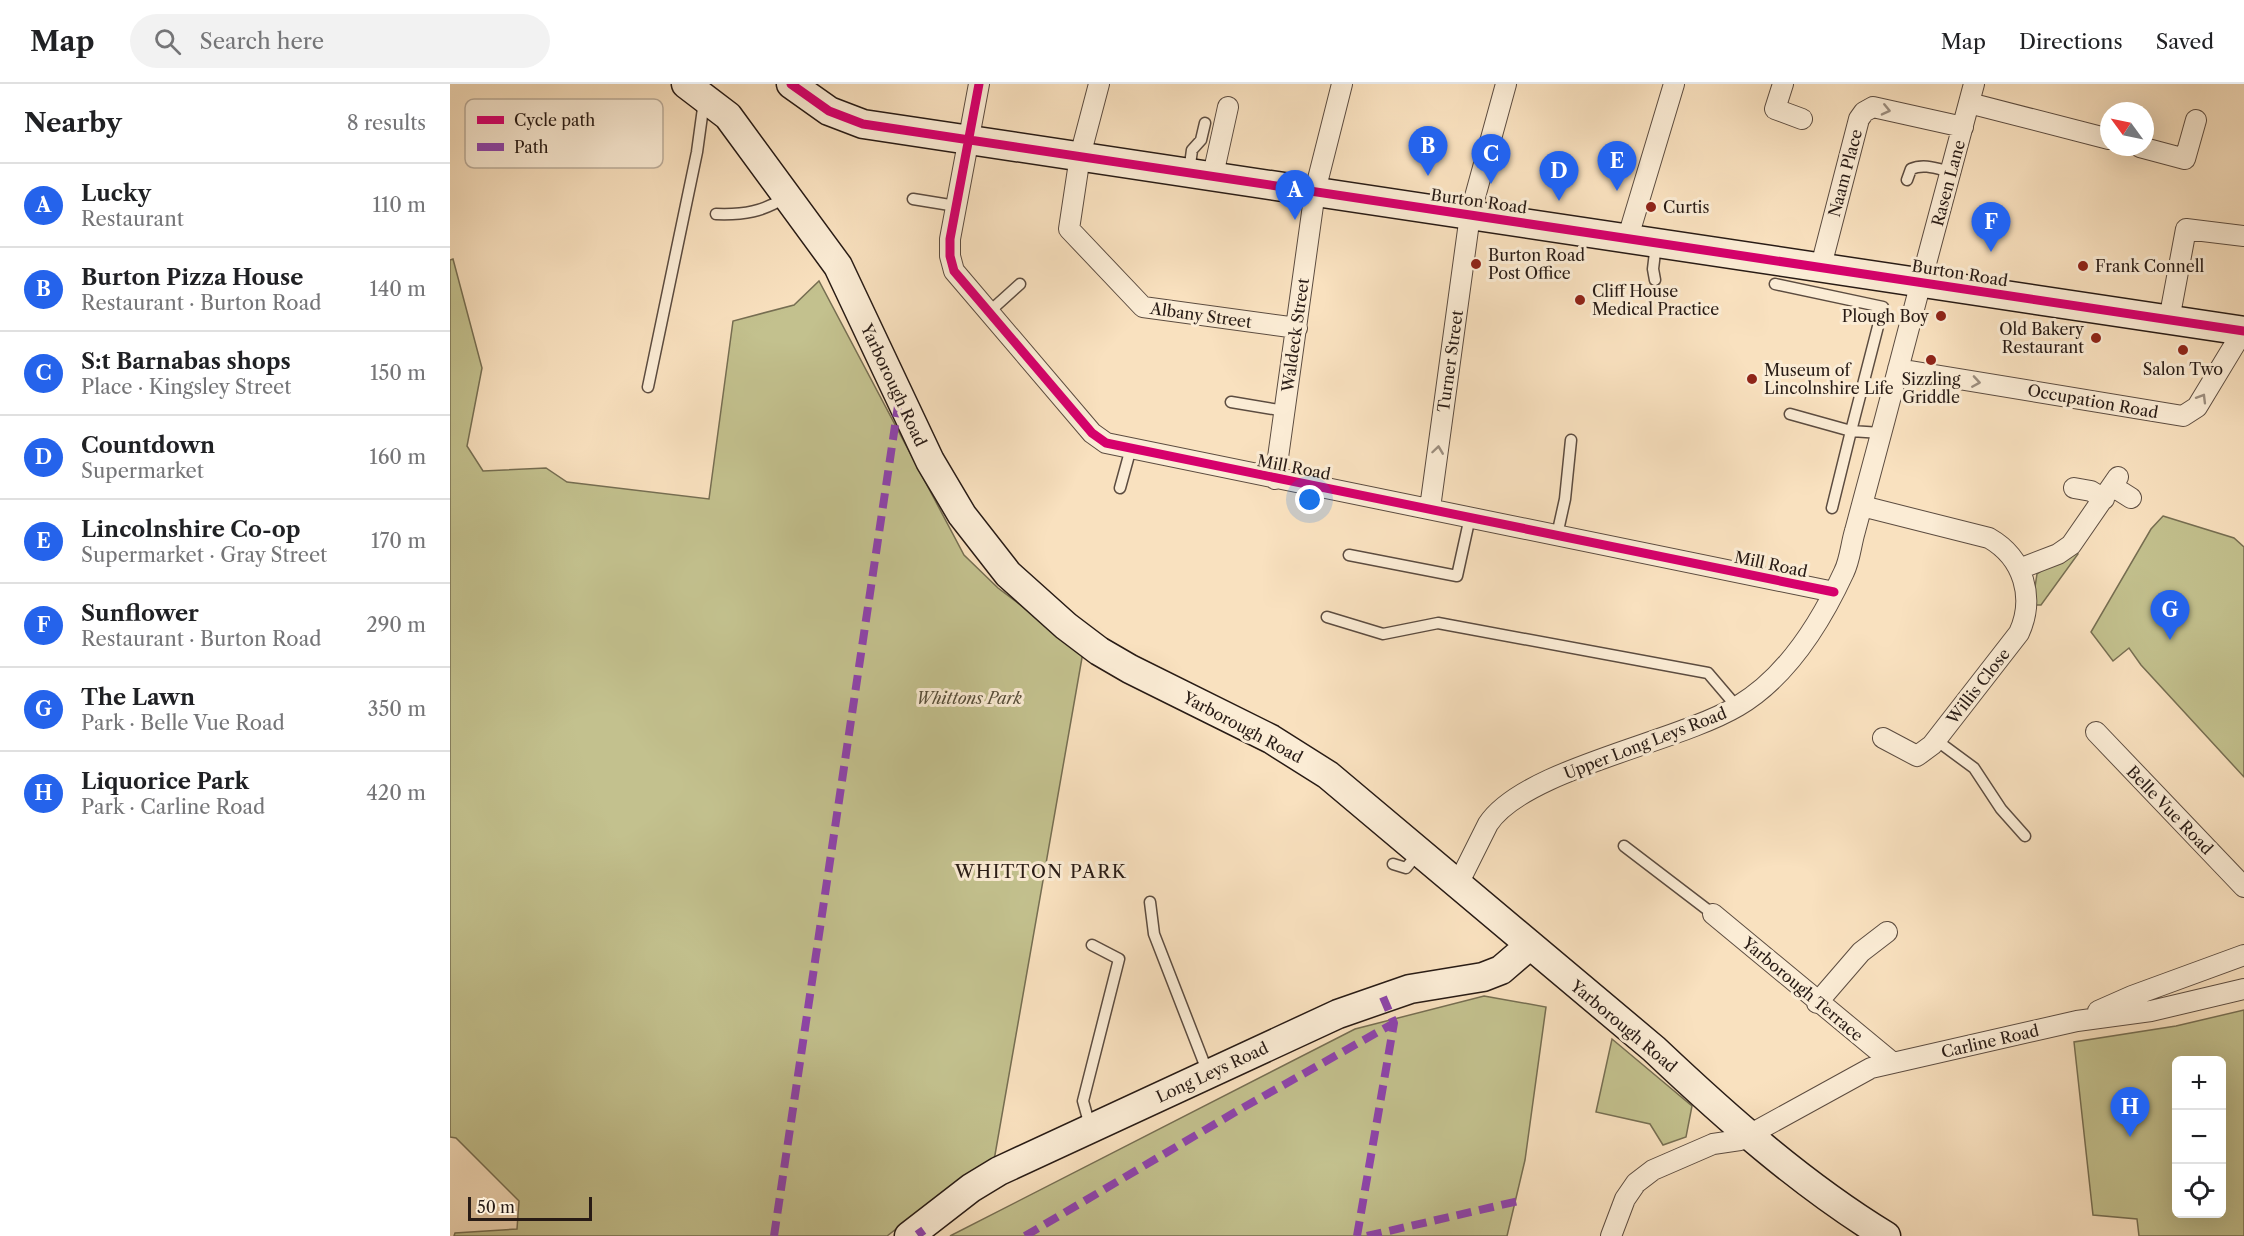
<!DOCTYPE html>
<meta charset="utf-8">
<style>
body{margin:0;font-family:"Libre Caslon Text",serif;background:#f2f2f2;color:#202124}
.controls{position:absolute;right:18px;bottom:18px;display:grid;overflow:hidden;border-radius:9px;box-shadow:0 6px 24px #0002}
.controls button{width:54px;height:54px;display:grid;place-items:center;padding:0;border:0;border-bottom:2px solid #e0e0e0;background:#fff;color:#202124;font:30px sans-serif}
.compass{position:absolute;left:1650px;top:18px;width:54px;height:54px;border-radius:50%;background:#fff;box-shadow:0 6px 24px #0002;rotate:303deg}
.scale{position:absolute;left:18px;bottom:15px;width:124px;box-sizing:border-box;padding-left:6px;border:3px solid #281b15;border-top:0;font-size:16px;line-height:21px;white-space:nowrap;color:#281b15;-webkit-text-stroke:4px #fbecd5;paint-order:stroke}
.you{position:absolute;left:860px;top:416px;width:21px;height:21px;margin:-15px;border:4px solid #fff;border-radius:50%;background:#1a73e8;box-shadow:0 0 0 9px #1a73e833}
.badge{display:grid;place-items:center;width:39px;height:39px;border-radius:50%;background:#2563eb;color:#fff;font-size:20px;font-weight:700}
.pin{position:absolute;translate:-50% -50px;filter:drop-shadow(0 2px 3px #0008)}
.pin::after{content:'';position:absolute;top:32px;width:21px;height:18px;background:inherit;clip-path:polygon(0 0,100% 0,50% 100%)}
.list{margin:0;padding:0;list-style:none}
h2{display:flex;justify-content:space-between;align-items:center;height:78px;margin:0;padding:0 24px;font-size:26px}
h2 small{font-size:20px;font-weight:400;color:#757577}
.list li{display:grid;grid-template-columns:39px 1fr auto;gap:18px;align-items:center;box-sizing:border-box;height:84px;padding:0 24px;border-top:2px solid #e0e0e0}
.list b{display:block;font-size:22px;white-space:nowrap}
.list p{margin:0;font-size:20px;white-space:nowrap;color:#757577}
.list em{font-size:20px;font-style:normal;color:#757577}
.icon{flex:none;width:33px;height:33px;fill:none;stroke:currentColor;stroke-width:2;stroke-linecap:round;stroke-linejoin:round}
.map{position:relative;flex:none;width:1794px;height:1152px;overflow:hidden}
header{display:flex;align-items:center;gap:36px;box-sizing:border-box;height:84px;padding:0 30px;background:#fff;border-bottom:2px solid #e0e0e0}
header strong{font-size:28px}
nav{display:flex;gap:33px;margin-inline-start:auto;font-size:21px}
.search{width:420px;height:54px;background:#f2f2f2;display:flex;align-items:center;gap:15px;box-sizing:border-box;padding:0 21px;border-radius:33px;color:#757577;font-size:22px}
main{display:flex}
aside{flex:1;background:#fff}
.map>svg:first-child{display:block}
</style>
<header>
<strong>Map</strong>
<div class="search"><svg class="icon" aria-label="search" viewBox="0 0 24 24"><circle cx="10" cy="10" r="6"/><path d="M15 15l6 6"/></svg>Search here</div>
<nav><a>Map</a><a>Directions</a><a>Saved</a></nav>
</header>
<main>
<aside>
<h2>Nearby<small>8 results</small></h2>
<ul class="list">
<li><span class="badge">A</span><div><b>Lucky</b><p>Restaurant</p></div><em>110 m</em></li>
<li><span class="badge">B</span><div><b>Burton Pizza House</b><p>Restaurant · Burton Road</p></div><em>140 m</em></li>
<li><span class="badge">C</span><div><b>S:t Barnabas shops</b><p>Place · Kingsley Street</p></div><em>150 m</em></li>
<li><span class="badge">D</span><div><b>Countdown</b><p>Supermarket</p></div><em>160 m</em></li>
<li><span class="badge">E</span><div><b>Lincolnshire Co-op</b><p>Supermarket · Gray Street</p></div><em>170 m</em></li>
<li><span class="badge">F</span><div><b>Sunflower</b><p>Restaurant · Burton Road</p></div><em>290 m</em></li>
<li><span class="badge">G</span><div><b>The Lawn</b><p>Park · Belle Vue Road</p></div><em>350 m</em></li>
<li><span class="badge">H</span><div><b>Liquorice Park</b><p>Park · Carline Road</p></div><em>420 m</em></li>
</ul>
</aside>
<div class="map">
<svg width="1794" height="1152" viewBox="0 0 1794 1152">
<rect width="100%" height="100%" fill="#f9e1bf"/>
<filter id="stains"><feTurbulence type="fractalNoise" baseFrequency=".00333" numOctaves="4"/><feColorMatrix values="0 0 0 0 .2 0 0 0 0 .09 0 0 0 0 .02 0 0 0 .5 -.17"/></filter>
<radialGradient id="worn" r=".72"><stop offset=".6" stop-color="#630" stop-opacity="0"/><stop offset="1" stop-color="#630" stop-opacity=".3"/></radialGradient>
<path fill="#c3c18e" stroke="#766e52" stroke-width="1.5" fill-rule="evenodd" d="M 3,175 L 32,284 L 17,362 L 33,387 L 96,384 L 117,398 L 259,415 L 283,237 L 344,221 L 369,197 L 514,471 L 548,504 L 633,568 L 542,1088 L 476,1122 L 437,1152 L 4,1152 L 5,1149 L 67,1145 L 69,1117 L 6,1054 L 0,1053 L 0,176 Z
M 1713,432 L 1784,454 L 1794,463 L 1794,693 L 1691,581 L 1679,564 L 1663,577 L 1641,548 L 1701,445 Z
M 1622,466 L 1628,470 L 1591,521 L 1586,521 L 1583,516 L 1587,490 Z
M 1034,912 L 1096,923 L 1075,1076 L 1057,1152 L 500,1152 L 905,945 Z
M 1794,926 L 1794,1152 L 1689,1152 L 1687,1135 L 1643,1131 L 1624,958 L 1726,942 ZM 1726,976 L 1772,976 L 1772,1130 L 1726,1130 Z
M 1162,955 L 1242,1022 L 1236,1053 L 1213,1061 L 1200,1040 L 1146,1028 Z"/>
<g fill="none" stroke-linecap="round" stroke-linejoin="round">
<defs>
<path id="lane" d="M 739,88 L 742,66 L 751,56 L 755,39
M 1457,96 L 1461,85 C 1474,79 1488,85 1501,88
M 463,115 L 506,122
M 266,130 C 293,131 314,128 337,112
M 1205,196 L 1203,185 L 1206,160
M 1325,200 L 1433,223 L 1401,347 L 1340,330
M 539,228 L 570,200
M 198,303 L 247,68 L 254,17
M 781,318 L 835,327
M 670,404 L 681,364
M 1382,424 L 1401,347 L 1431,349
M 1107,451 L 1115,415 L 1121,356
M 899,471 L 1007,492 L 1020,433
M 877,533 L 933,550 L 988,539 L 1258,589 L 1287,623
M 1486,656 L 1524,684 L 1551,725 L 1575,752
M 1174,762 L 1263,830
M 943,780 L 956,784 L 969,768
M 700,818 L 704,850 L 758,989
M 640,1042 L 633,1017 L 669,875 L 642,861"/>
<path id="street" d="M 529,0 L 500,155 L 500,172 L 504,187 L 642,349 L 656,359 L 1384,508
M 649,0 L 630,72 L 619,145 L 693,223 L 847,244
M 1333,0 L 1325,25 L 1352,35
M 1519,19 L 1659,55
M 1690,63 L 1735,75 L 1746,36
M 763,91 L 778,23
M 1178,153 L 1224,0
M 1371,182 L 1409,35 L 1414,28 L 1423,23 L 1513,43
M 1719,236 L 1736,145 L 1794,152
M 1448,285 L 1733,332 L 1747,323 L 1793,247
M 825,395 L 865,107 L 892,0
M 1662,402 L 1681,414
M 1624,404 L 1641,407 L 1654,415
M 1412,422 L 1539,454 C 1574,474 1585,514 1569,549 L 1482,661 L 1467,672 L 1433,654
M 980,424 L 1020,131 L 1056,0
M 1569,485 L 1608,470 L 1621,461 L 1668,393
M 1646,648 L 1794,803
M 1007,802 L 1038,740 C 1074,685 1226,659 1288,622 C 1337,593 1370,540 1394,488 C 1400,476 1401,460 1405,447 C 1415,409 1425,372 1435,335 C 1464,223 1494,112 1524,0
M 1263,830 L 1443,979
M 1367,919 L 1411,868 L 1437,848
M 1648,927 L 1682,912 L 1794,871
M 1161,1152 L 1175,1115 L 1186,1099 L 1203,1086 L 1263,1060 L 1290,1056 L 1421,984 L 1627,937 L 1701,927 L 1794,905"/>
<path id="secondary" d="M 236,0 L 278,32 L 388,182 L 480,377 L 512,431 L 558,490 L 616,542 L 649,567 L 680,585 L 821,655 L 878,691 L 1204,965 C 1276,1033 1351,1100 1436,1152
M 341,0 L 379,27 L 413,40 L 1794,247
M 459,1152 L 521,1104 L 549,1087 L 888,930 L 960,905 L 1033,893 L 1051,886 L 1079,862"/>
</defs>
<use href="#lane" stroke="#5c4c40" stroke-width="13"/>
<use href="#street" stroke="#5c4c40" stroke-width="22"/>
<use href="#secondary" stroke="#281b15" stroke-width="31"/>
<use href="#lane" stroke="#fbecd5" stroke-width="10"/>
<use href="#street" stroke="#fbecd5" stroke-width="20"/>
<use href="#secondary" stroke="#fbecd5" stroke-width="28"/>
<path stroke="#8e44ad" stroke-width="8" stroke-dasharray="15 8" stroke-linecap="butt" d="M 468,1145 L 473,1152
M 324,1152 L 449,315
M 575,1152 L 787,1027 L 944,939
M 907,1152 L 944,939 L 933,913
M 917,1152 L 1073,1116"/>
<defs>
<path id="cycleway" d="M 341,0 L 379,27 L 413,40 L 1794,247
M 529,0 L 500,155 L 500,172 L 504,187 L 642,349 L 656,359 L 1384,508"/>
</defs>
<use href="#cycleway" stroke="#fbecd5" stroke-width="13"/>
<use href="#cycleway" stroke="#d6006c" stroke-width="9"/>
</g>
<defs><path id="oneway-chevron" d="M-2-3.5L2.5 0L-2 3.5" fill="none" stroke-width="1.6" stroke-linecap="round" stroke-linejoin="round" transform="scale(1.5)"/></defs>
<g stroke="#9c8e7f">
<use href="#oneway-chevron" transform="translate(1436 26) rotate(13)"/>
<use href="#oneway-chevron" transform="translate(1526 298) rotate(9)"/>
<use href="#oneway-chevron" transform="translate(1752 314) rotate(-59)"/>
<use href="#oneway-chevron" transform="translate(988 366) rotate(-82)"/>
</g>
<g fill="#8f2418" stroke="#fbecd5" stroke-width="2">
<circle cx="1201" cy="123" r="6"/>
<circle cx="1026" cy="180" r="6"/>
<circle cx="1633" cy="182" r="6"/>
<circle cx="1130" cy="216" r="6"/>
<circle cx="1491" cy="232" r="6"/>
<circle cx="1646" cy="254" r="6"/>
<circle cx="1733" cy="266" r="6"/>
<circle cx="1481" cy="276" r="6"/>
<circle cx="1302" cy="295" r="6"/>
</g>
<g text-anchor="middle" stroke-width="6" stroke-linejoin="round" paint-order="stroke">
<g font-size="16" fill="#281b15" stroke="#fbecd5">
<text transform="translate(1395 89) rotate(-75)" y="6">Naam Place</text>
<text transform="translate(1498 99) rotate(-75)" y="6">Rasen Lane</text>
<text transform="translate(1029 117) rotate(8)" y="6">Burton Road</text>
<text transform="translate(1510 189) rotate(9)" y="6">Burton Road</text>
<text transform="translate(751 231) rotate(8)" y="6">Albany Street</text>
<text transform="translate(845 251) rotate(-82)" y="6">Waldeck Street</text>
<text transform="translate(1000 277) rotate(-82)" y="6">Turner Street</text>
<text transform="translate(444 301) rotate(65)" y="6">Yarborough Road</text>
<text transform="translate(1643 317) rotate(10)" y="6">Occupation Road</text>
<text transform="translate(844 383) rotate(11)" y="6">Mill Road</text>
<text transform="translate(1321 480) rotate(12)" y="6">Mill Road</text>
<text transform="translate(1528 602) rotate(-52)" y="6">Willis Close</text>
<text transform="translate(793 643) rotate(28)" y="6">Yarborough Road</text>
<text transform="translate(1195 659) rotate(-21)" y="6">Upper Long Leys Road</text>
<text transform="translate(1720 726) rotate(46)" y="6">Belle Vue Road</text>
<text transform="translate(1353 905) rotate(40)" y="6">Yarborough Terrace</text>
<text transform="translate(1174 942) rotate(40)" y="6">Yarborough Road</text>
<text transform="translate(1540 957) rotate(-13)" y="6">Carline Road</text>
<text transform="translate(762 988) rotate(-25)" y="6">Long Leys Road</text>
</g>
<g font-size="16" fill="#281b15" stroke="#fbecd5" text-anchor="start">
<text x="1213" y="129">Curtis</text>
<text x="1038" y="177">Burton Road<tspan x="1038" dy="18">Post Office</tspan></text>
<text x="1645" y="188">Frank Connell</text>
<text x="1142" y="213">Cliff House<tspan x="1142" dy="18">Medical Practice</tspan></text>
<text x="1479" y="238" text-anchor="end">Plough Boy</text>
<text x="1634" y="251" text-anchor="end">Old Bakery<tspan x="1634" dy="18">Restaurant</tspan></text>
<text x="1733" y="291" text-anchor="middle">Salon Two</text>
<text x="1314" y="292">Museum of<tspan x="1314" dy="18">Lincolnshire Life</tspan></text>
<text x="1481" y="301" text-anchor="middle">Sizzling<tspan x="1481" dy="18">Griddle</tspan></text>
</g>
<g font-size="16" font-style="italic" fill="#564d39" stroke="#fbecd5">
<text x="519" y="620">Whittons Park</text>
</g>
<g font-size="18" letter-spacing="1.5" fill="#281b15" stroke="#fbecd5">
<text x="591" y="794">WHITTON PARK</text>
</g>
</g>
<rect x="15" y="15" width="198" height="69" rx="9" fill="#fbecd5" stroke="#bcad9b" stroke-width="1.5"/>
<rect x="27" y="32" width="27" height="8" fill="#d6006c"/>
<rect x="27" y="59" width="27" height="8" fill="#8e44ad"/>
<g font-size="16" fill="#281b15">
<text x="64" y="42">Cycle path</text>
<text x="64" y="69">Path</text>
</g>
<rect width="100%" height="100%" filter="url(#stains)"/>
<rect width="100%" height="100%" fill="url(#worn)"/>
</svg>
<div class="controls">
<button>+</button>
<button>−</button>
<button><svg class="icon" aria-label="locate" viewBox="0 0 24 24"><circle cx="12" cy="12" r="6"/><path d="M12 2v4M12 18v4M2 12h4M18 12h4"/></svg></button>
</div>
<svg class="compass" viewBox="-18 -18 36 36"><path d="M0-13l5 13h-10z" fill="#e53935"/><path d="M0 13l5-13h-10z" fill="#757577"/></svg>
<div class="scale">50 m</div>
<div class="you"></div>
<div class="pin badge" style="left:845px;top:136px">A</div>
<div class="pin badge" style="left:978px;top:92px">B</div>
<div class="pin badge" style="left:1041px;top:100px">C</div>
<div class="pin badge" style="left:1109px;top:117px">D</div>
<div class="pin badge" style="left:1167px;top:107px">E</div>
<div class="pin badge" style="left:1541px;top:168px">F</div>
<div class="pin badge" style="left:1720px;top:556px">G</div>
<div class="pin badge" style="left:1680px;top:1053px">H</div>
</div>
</main>
